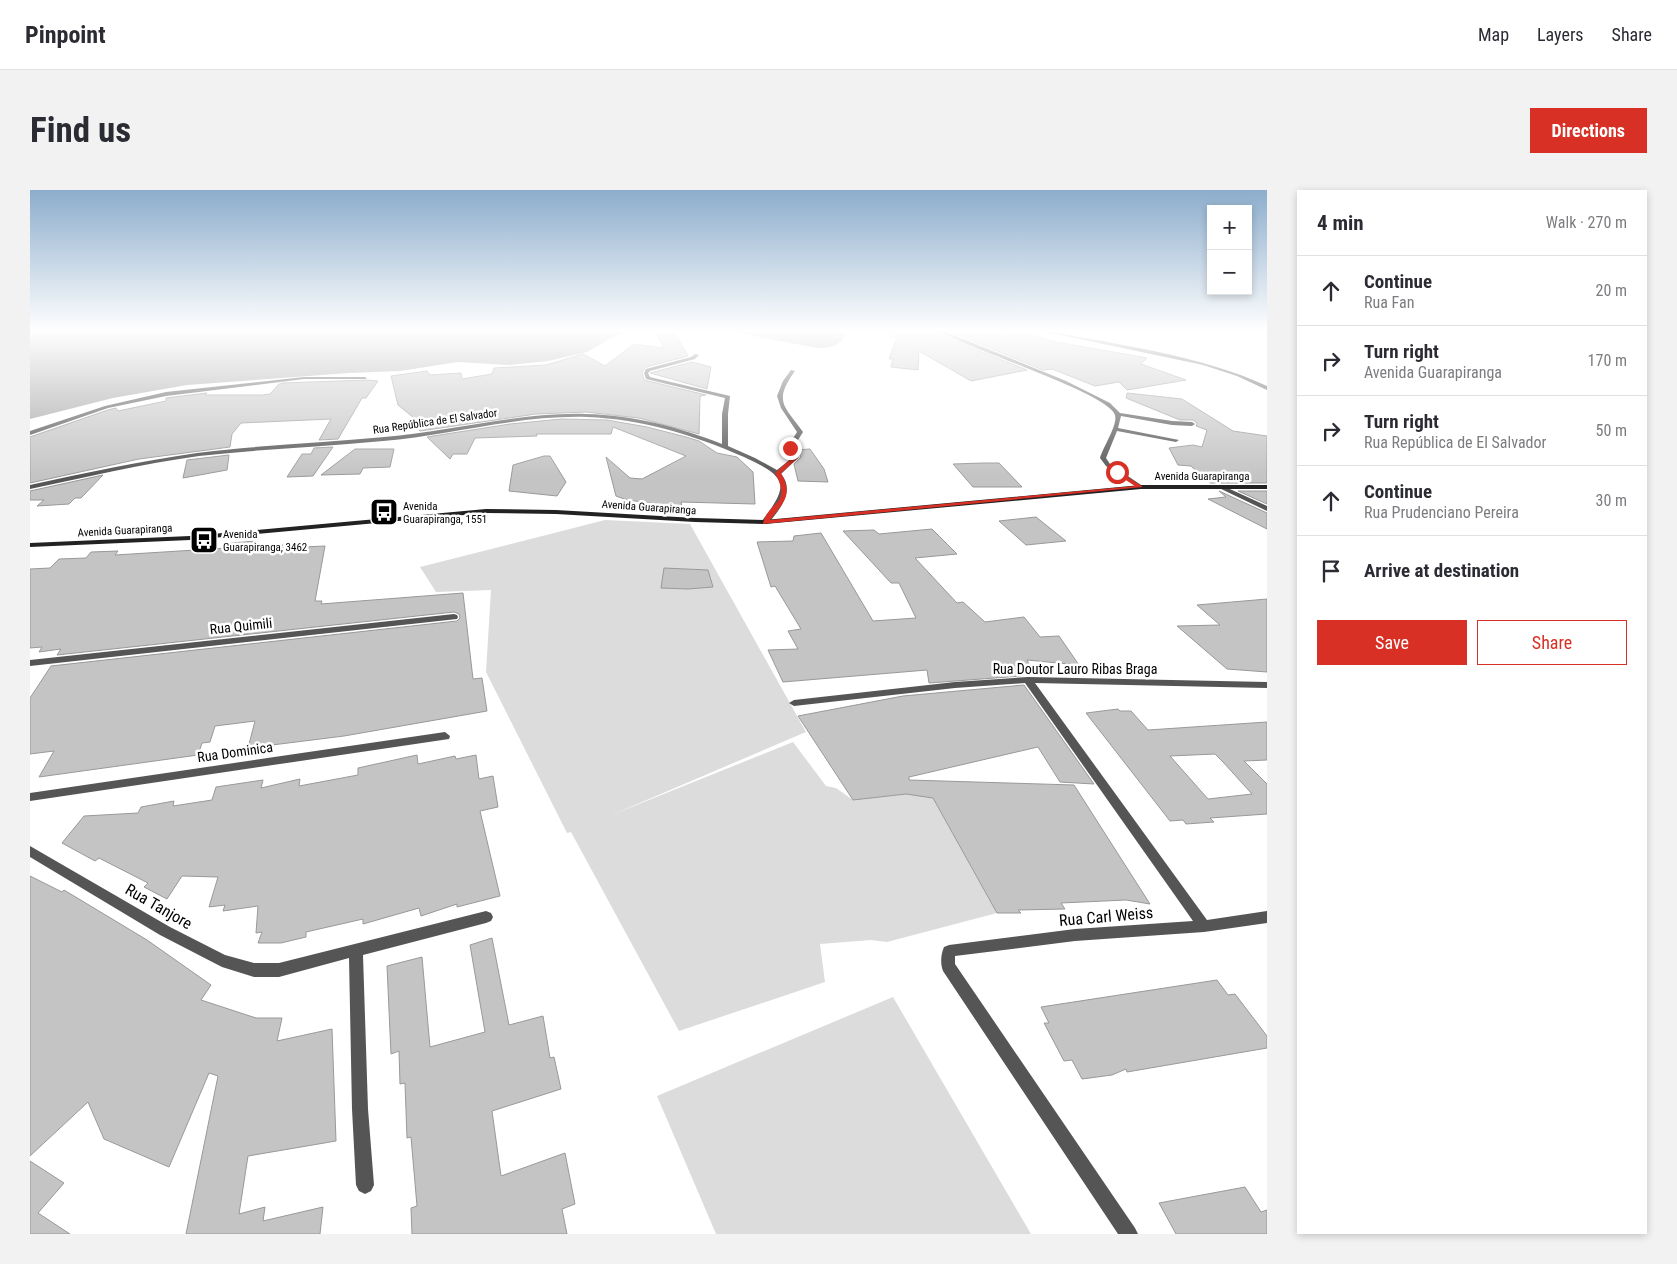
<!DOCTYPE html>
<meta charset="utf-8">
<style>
body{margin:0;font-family:"Roboto Condensed",sans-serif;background:#f2f2f3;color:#2b2b33}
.controls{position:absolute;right:15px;top:15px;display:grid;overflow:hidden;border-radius:0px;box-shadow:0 2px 8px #0003}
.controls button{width:45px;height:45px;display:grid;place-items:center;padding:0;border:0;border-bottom:1px solid #e1e1e2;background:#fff;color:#2b2b33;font:25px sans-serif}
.stop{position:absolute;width:15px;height:15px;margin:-11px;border:4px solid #d93025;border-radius:50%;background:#fff}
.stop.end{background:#d93025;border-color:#fff;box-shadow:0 1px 5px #0008}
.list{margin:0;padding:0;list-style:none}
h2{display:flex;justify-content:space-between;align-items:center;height:65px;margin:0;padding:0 20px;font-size:21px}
h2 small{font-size:16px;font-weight:400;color:#7c7c81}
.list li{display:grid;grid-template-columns:32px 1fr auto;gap:15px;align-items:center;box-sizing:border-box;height:70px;padding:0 20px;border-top:1px solid #e1e1e2}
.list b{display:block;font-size:19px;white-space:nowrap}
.list p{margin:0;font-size:16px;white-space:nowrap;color:#7c7c81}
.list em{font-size:16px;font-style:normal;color:#7c7c81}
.actions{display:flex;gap:10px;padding:15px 20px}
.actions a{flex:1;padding:11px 0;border:1px solid #d93025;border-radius:0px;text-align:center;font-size:18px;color:#d93025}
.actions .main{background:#d93025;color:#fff}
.icon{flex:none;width:28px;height:28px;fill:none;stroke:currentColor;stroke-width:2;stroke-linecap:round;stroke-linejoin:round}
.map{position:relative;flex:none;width:1237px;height:1044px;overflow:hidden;border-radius:0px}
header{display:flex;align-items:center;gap:30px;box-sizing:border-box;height:70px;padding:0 25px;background:#fff;border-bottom:1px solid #e1e1e2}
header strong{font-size:24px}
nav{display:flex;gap:28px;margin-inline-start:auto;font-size:18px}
.intro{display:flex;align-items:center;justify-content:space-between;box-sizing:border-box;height:120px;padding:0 30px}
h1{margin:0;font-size:35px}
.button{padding:12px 22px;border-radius:0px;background:#d93025;color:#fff;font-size:18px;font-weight:700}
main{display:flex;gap:30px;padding:0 30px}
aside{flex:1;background:#fff;border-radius:0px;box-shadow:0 2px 8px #0003}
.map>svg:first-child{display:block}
</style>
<header>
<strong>Pinpoint</strong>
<nav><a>Map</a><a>Layers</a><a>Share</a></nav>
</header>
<div class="intro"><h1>Find us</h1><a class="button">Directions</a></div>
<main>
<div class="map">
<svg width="1237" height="1044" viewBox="0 0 1237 1044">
<rect width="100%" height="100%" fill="#fff"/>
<path fill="#dcdcdc" d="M 575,330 L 660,334 L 776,542 L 584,624 L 763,552 L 796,596 L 806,598 L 823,610 L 876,604 L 901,605 L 967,723 L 857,752 L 841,750 L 790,754 L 795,792 L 649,841 L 541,642 L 537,643 L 456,482 L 461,400 L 406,402 L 390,377 Z
M 863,807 L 1001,1044 L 686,1044 L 627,906 Z"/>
<path fill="#a3a3a3" d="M 0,141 L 599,141 L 583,147 L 557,162 L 518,171 L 479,175 L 428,172 L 370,181 L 319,183 L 157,195 L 83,208 L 0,229 Z
M 697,141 L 814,141 L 816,145 C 808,157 801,158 787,158 Z"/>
<path fill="#c4c4c4" stroke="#999" fill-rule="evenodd" d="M 625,141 L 644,141 L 658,166 L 616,177 L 612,182 L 614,190 L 676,205 L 670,206 L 669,244 L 609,228 L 556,222 L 506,224 L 390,241 L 382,233 L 389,232 L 368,215 L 361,186 L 397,181 L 400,185 L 431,183 L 432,189 L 462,184 L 464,178 L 516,175 L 553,164 L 575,176 L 604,154 L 634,158 Z
M 855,141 L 906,141 L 922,150 L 997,180 L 941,191 L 889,161 L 888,180 L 861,177 L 863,169 L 859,169 L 867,148 Z
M 919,141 L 959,141 L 971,146 L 994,142 L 1021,151 L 1117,168 L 1111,174 L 1156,190 L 1097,200 L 1089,192 L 1065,196 L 1022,179 L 1013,180 Z
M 662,172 L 681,177 L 677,199 L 620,183 Z
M 337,190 L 348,191 L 336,208 L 332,208 L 308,249 L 289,250 L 301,229 L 211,233 L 202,244 L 200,257 L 109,269 L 0,293 L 0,247 L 78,220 L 86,218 L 88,221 L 136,211 L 136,208 L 177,203 L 175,205 L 233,205 L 240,204 L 249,194 L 253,193 Z
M 1097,203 L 1152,209 L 1203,241 L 1237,246 L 1237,293 L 1180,293 L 1161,276 L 1148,275 L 1139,258 L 1163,255 L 1172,257 L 1177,240 L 1166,236 L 1167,233 L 1163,230 L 1150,230 L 1096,208 Z
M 531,229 L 577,230 L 617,237 L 656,247 L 669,251 L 687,263 L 707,267 L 723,282 L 725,314 L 651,312 L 652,317 L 597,310 L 586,306 L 576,267 L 600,288 L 612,289 L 656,266 L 583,237 L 581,244 L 506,244 L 507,246 L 445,248 L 437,264 L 423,264 L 420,269 L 397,247 L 480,234 Z
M 303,257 L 283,286 L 257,287 L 272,264 L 281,264 L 284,258 Z
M 325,259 L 364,259 L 360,277 L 333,278 L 330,284 L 291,285 Z
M 780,259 L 794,279 L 798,292 L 768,291 L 764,274 L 771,267 L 766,260 Z
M 199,265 L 197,280 L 153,288 L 157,270 Z
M 514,266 L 520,266 L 536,292 L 527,306 L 479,301 L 483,275 Z
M 953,273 L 969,273 L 992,297 L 943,297 L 923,274 Z
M 73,285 L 51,308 L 45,308 L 39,314 L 7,316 L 14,310 L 0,310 L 0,301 Z
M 1189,301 L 1237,323 L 1237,339 L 1178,309 L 1196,307 Z
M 1208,301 L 1237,301 L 1237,314 Z
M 1006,327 L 1036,351 L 996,355 L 969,331 Z
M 902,339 L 927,364 L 885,368 L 927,413 L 933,412 L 955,432 L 994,427 L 1010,447 L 1029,446 L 1049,475 L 997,470 L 1000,476 L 984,476 L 991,486 L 899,493 L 897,480 L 753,492 L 738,460 L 768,459 L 758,441 L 771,439 L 745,396 L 741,397 L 727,352 L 763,351 L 764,346 L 791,343 L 843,431 L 886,428 L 869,393 L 861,393 L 813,341 L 844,340 L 849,344 Z
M 226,351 L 223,356 L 253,355 L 251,358 L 295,356 L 285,411 L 292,411 L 291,414 L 433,403 L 443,489 L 452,488 L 457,521 L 314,546 L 218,558 L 225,531 L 185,536 L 180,552 L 172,553 L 168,565 L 9,587 L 24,561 L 0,564 L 0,508 L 21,476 L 427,431 L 430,428 L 429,424 L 424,422 L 27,465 L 31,459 L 9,462 L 12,457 L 0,458 L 0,379 L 20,378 L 29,369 L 56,368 L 61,362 L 88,361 L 85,365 L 198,358 L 201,353 Z
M 634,378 L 678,380 L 683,397 L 658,399 L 631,398 Z
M 1237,409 L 1237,482 L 1197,479 L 1147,436 L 1190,435 L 1167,415 Z
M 994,495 L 1064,594 L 1030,592 L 1008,557 L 879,587 L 879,590 L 1044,595 L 1120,714 L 1096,710 L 1031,713 L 1035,719 L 988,720 L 991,723 L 967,723 L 903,608 L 876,604 L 823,610 L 768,526 L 873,506 Z
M 1088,519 L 1090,521 L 1101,521 L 1118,540 L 1237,532 L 1237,570 L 1214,571 L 1237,594 L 1237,624 L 1180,628 L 1184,632 L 1156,634 L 1153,630 L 1140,631 L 1056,523 ZM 1185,564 L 1193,572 L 1222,604 L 1178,609 L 1140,566 Z
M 387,565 L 388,574 L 425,566 L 426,569 L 446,565 L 449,589 L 463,586 L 468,617 L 450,621 L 470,706 L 427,717 L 427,714 L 391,726 L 389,718 L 333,734 L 333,729 L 276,742 L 276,747 L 251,753 L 228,753 L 232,742 L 226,743 L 228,716 L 193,721 L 195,715 L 179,717 L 188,687 L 152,686 L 137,709 L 114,697 L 118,693 L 69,668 L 65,671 L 32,653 L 54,626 L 108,623 L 111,617 L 144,611 L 143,616 L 182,610 L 186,597 L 233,590 L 231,598 L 270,589 L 269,596 L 328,585 L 328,578 Z
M 0,686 L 32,702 L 34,700 L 117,750 L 181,795 L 171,810 L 226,828 L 252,828 L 247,851 L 302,839 L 306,951 L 218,966 L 209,1024 L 235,1017 L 233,1031 L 293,1017 L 290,1044 L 156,1044 L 188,886 L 179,883 L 139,977 L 74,949 L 58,912 L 0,966 Z
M 462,748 L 479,835 L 513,826 L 520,868 L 524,867 L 531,899 L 462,921 L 471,986 L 535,963 L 545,1014 L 532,1019 L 537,1044 L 382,1044 L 381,1018 L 387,1016 L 381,947 L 377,948 L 375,893 L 370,894 L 369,861 L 361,864 L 357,776 L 392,767 L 400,857 L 455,842 L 440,755 Z
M 1187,790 L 1198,805 L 1205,804 L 1237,846 L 1237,858 L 1097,882 L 1096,879 L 1082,885 L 1052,889 L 1042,870 L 1034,871 L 1014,833 L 1019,833 L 1011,817 Z
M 0,971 L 34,993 L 8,1023 L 40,1044 L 0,1044 Z
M 1215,997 L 1231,1022 L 1237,1020 L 1237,1044 L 1146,1044 L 1129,1013 Z"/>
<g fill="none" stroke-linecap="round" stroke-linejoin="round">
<path fill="#555" fill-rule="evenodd" d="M 908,141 L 914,141 L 1036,191 L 1080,213 L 1090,223 L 1142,231 L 1162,232 L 1165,234 L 1162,236 L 1142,235 L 1091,226 L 1088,238 L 1149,250 L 1146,252 L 1087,241 L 1076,268 L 1080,274 L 1114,297 L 1109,298 L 1076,276 L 1070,268 C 1073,257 1088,235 1085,225 C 1079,203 933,157 908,141 Z
M 1012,141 L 1020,141 C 1092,156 1170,165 1237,196 L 1237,200 L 1207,186 L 1173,175 Z
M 665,164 L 669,165 L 665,169 L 620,181 L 618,183 L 620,187 L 700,206 L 698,224 L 698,256 L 725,268 L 747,280 L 763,267 L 757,258 L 767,242 L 751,218 L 747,206 L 753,191 L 761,180 L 765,181 C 743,212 754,215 773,242 L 763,258 L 769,267 L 751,284 C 766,301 749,320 738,334 L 731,332 C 760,295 758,287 714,267 C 664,245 612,229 557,227 C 488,225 421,245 353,251 C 292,257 230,259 169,266 C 112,274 56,287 0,299 L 0,295 C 55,283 111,271 167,263 C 229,255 292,253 354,247 C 422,241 489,222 556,224 C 604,225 648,237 692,254 L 692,224 L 695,208 L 616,189 L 614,183 L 616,179 L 661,167 Z
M 274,187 L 335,187 L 337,188 L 335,189 L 274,189 L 136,206 L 78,218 L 0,245 L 0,241 L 75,216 L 136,202 Z
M 1187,295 L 1191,295 L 1237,316 L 1237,321 L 1187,297 Z
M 424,424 L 427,425 L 428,427 L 427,429 L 0,476 L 0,470 Z
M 998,487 L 1237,492 L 1237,498 L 1005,493 L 1177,730 L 1237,721 L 1237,733 L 1174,742 L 1045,751 L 925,766 L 925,774 L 1105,1038 L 1108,1044 L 1088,1044 L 913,781 C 910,773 911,764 914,757 L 919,755 L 1045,739 L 1163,731 L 995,493 L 925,498 L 764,516 L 759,513 L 764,510 L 925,492 Z
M 415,542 L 420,546 L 419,549 L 0,611 L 0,603 Z
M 0,656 L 140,737 L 195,765 L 224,773 L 249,773 L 456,721 L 461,723 L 463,727 L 461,731 L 456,733 L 333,765 L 338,919 L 344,995 L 341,1001 L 335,1004 L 329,1001 L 326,995 L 322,919 L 319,768 L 249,787 L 224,787 L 192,777 L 130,745 L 0,667 Z"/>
<path fill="#222" fill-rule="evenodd" d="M 1111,295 L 1237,295 L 1237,299 L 1111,299 L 735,334 L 665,332 L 526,324 L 456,323 L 160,350 L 0,357 L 0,353 L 160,346 L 456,319 L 526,320 L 665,328 L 735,330 Z"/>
</g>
<linearGradient id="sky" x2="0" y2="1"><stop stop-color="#8cadcc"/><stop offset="0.49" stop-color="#fff"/><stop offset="1" stop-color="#fff" stop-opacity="0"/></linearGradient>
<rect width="1237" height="287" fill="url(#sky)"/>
<path fill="#d93025" d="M 762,257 L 768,268 L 751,283 C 763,306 754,311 740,330 L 1105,296 L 1085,283 L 1087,280 L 1113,297 L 733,334 C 738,310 763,316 745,283 L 763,267 L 758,258 Z"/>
<defs>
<symbol id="bus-square" viewBox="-11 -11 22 22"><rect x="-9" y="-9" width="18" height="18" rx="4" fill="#000" stroke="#fff"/><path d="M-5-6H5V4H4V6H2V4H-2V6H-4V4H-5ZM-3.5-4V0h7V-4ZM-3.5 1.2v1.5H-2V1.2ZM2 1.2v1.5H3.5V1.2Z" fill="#fff"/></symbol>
</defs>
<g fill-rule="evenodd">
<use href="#bus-square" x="338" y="306" width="32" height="32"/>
<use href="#bus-square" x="158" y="334" width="32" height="32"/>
</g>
<g text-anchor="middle" stroke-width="5" stroke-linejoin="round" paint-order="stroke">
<g font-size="11" fill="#000" stroke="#fff">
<text transform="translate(405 231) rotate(-8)" y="4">Rua República de El Salvador</text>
<text x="1172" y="290">Avenida Guarapiranga</text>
<text transform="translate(619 317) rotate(4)" y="4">Avenida Guarapiranga</text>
<text transform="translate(95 340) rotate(-3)" y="4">Avenida Guarapiranga</text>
</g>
<g font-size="11" fill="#000" stroke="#fff" text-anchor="start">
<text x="373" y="320">Avenida<tspan x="373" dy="13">Guarapiranga, 1551</tspan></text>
<text x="193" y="348">Avenida<tspan x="193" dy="13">Guarapiranga, 3462</tspan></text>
</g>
<g font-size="14" fill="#000" stroke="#fff">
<text transform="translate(211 436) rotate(-6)" y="5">Rua Quimili</text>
<text x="1045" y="484">Rua Doutor Lauro Ribas Braga</text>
<text transform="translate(205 562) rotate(-8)" y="5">Rua Dominica</text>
</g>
<g font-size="16" fill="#000" stroke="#fff">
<text transform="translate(129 716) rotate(30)" y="6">Rua Tanjore</text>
<text transform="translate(1076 726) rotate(-5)" y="6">Rua Carl Weiss</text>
</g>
</g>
</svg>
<div class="controls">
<button>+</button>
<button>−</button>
</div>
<div class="stop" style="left:1087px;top:282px"></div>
<div class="stop end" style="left:760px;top:258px"></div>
</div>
<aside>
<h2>4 min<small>Walk · 270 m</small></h2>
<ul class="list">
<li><svg class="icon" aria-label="ahead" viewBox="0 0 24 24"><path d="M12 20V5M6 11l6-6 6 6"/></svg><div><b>Continue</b><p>Rua Fan</p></div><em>20 m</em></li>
<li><svg class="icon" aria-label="right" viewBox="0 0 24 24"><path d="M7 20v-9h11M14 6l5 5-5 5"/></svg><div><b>Turn right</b><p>Avenida Guarapiranga</p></div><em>170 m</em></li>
<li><svg class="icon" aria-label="right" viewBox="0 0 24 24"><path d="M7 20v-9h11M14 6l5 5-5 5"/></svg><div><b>Turn right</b><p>Rua República de El Salvador</p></div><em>50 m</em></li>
<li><svg class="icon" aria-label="ahead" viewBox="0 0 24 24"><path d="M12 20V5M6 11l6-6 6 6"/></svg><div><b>Continue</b><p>Rua Prudenciano Pereira</p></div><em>30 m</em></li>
<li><svg class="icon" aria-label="arrive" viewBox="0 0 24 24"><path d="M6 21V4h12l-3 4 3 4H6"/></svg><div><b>Arrive at destination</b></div></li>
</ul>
<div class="actions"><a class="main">Save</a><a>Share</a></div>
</aside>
</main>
